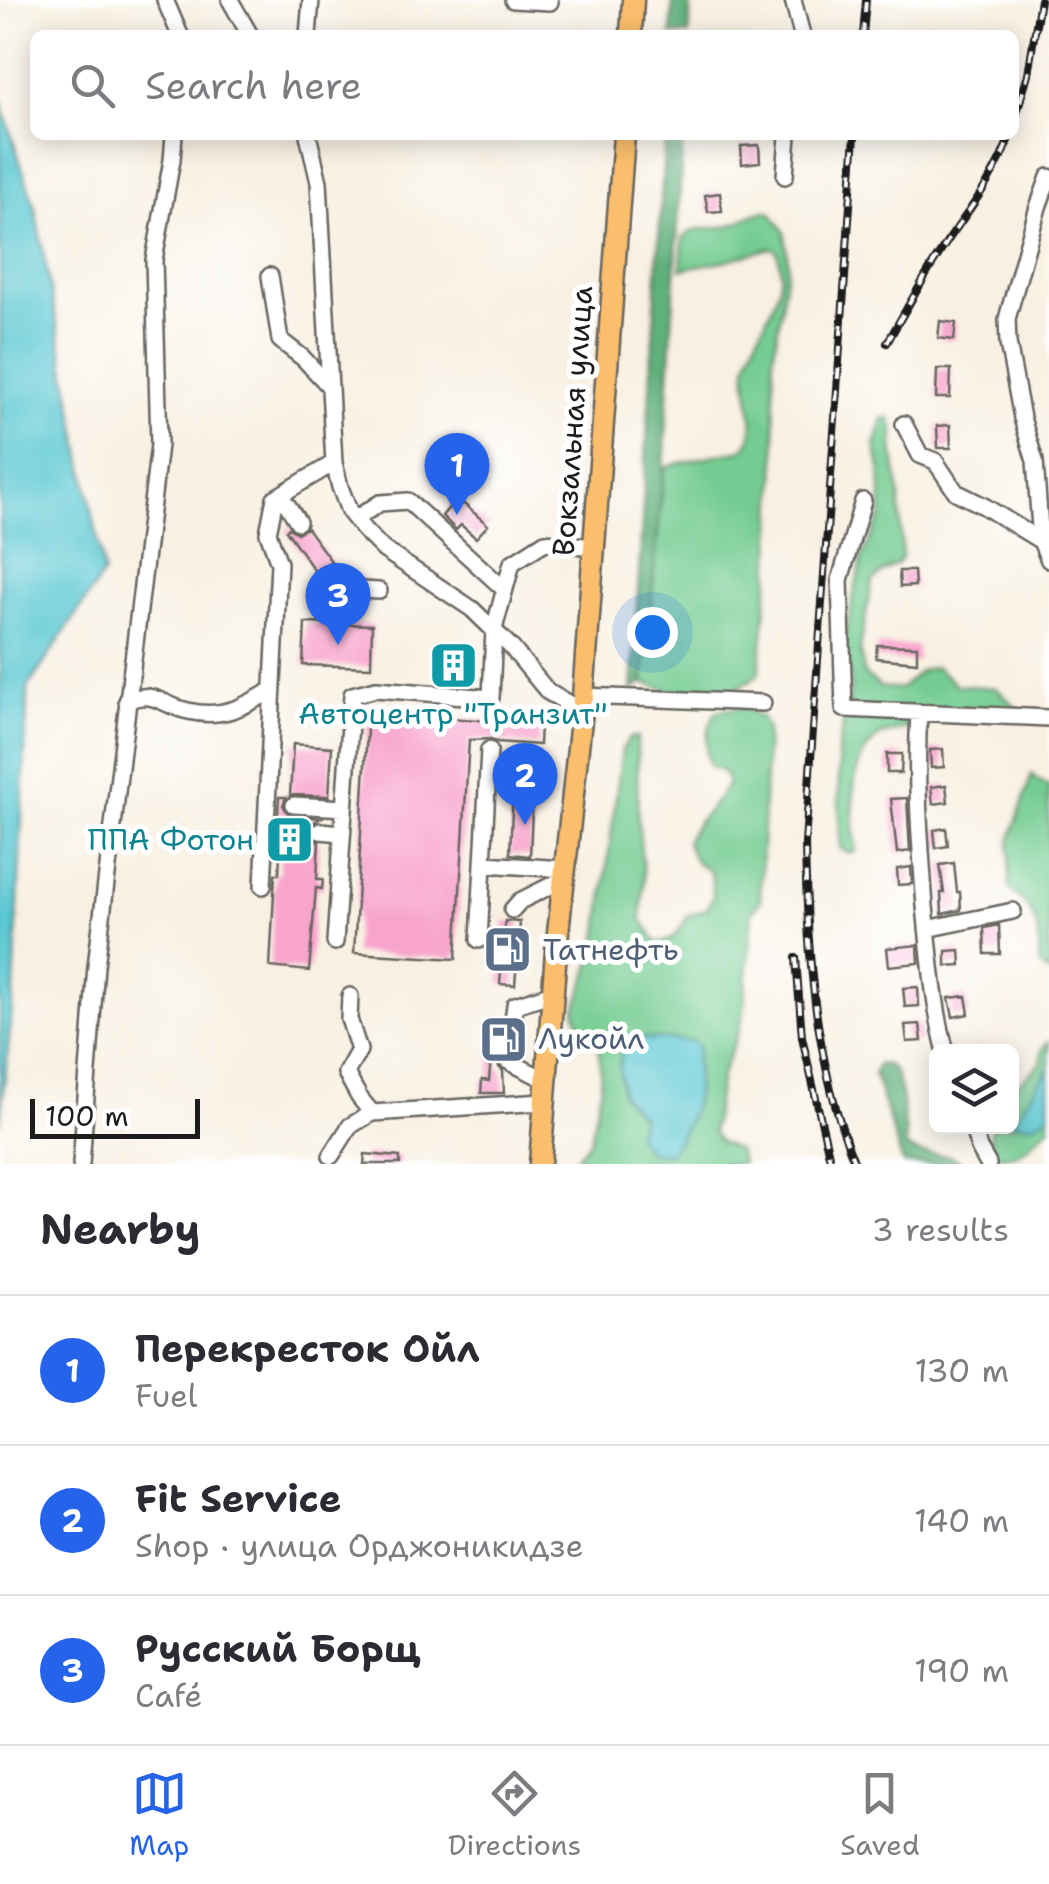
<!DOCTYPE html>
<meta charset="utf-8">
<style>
body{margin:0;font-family:"Shantell Sans",sans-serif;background:#f7f7f7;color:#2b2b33}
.controls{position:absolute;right:30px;bottom:30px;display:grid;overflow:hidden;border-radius:15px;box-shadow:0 5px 25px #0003}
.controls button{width:90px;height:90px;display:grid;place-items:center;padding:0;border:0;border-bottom:2px solid #e1e1e2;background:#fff;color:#2b2b33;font:50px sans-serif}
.scale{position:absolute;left:30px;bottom:25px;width:170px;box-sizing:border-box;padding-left:10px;border:5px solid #1c1c1c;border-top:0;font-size:28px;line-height:35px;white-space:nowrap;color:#1c1c1c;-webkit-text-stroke:8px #fff;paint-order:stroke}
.you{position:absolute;left:652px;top:632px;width:35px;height:35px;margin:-25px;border:8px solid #fff;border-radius:50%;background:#1a73e8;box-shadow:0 0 0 15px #1a73e833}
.badge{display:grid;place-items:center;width:65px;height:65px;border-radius:50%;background:#2563eb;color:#fff;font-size:32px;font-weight:700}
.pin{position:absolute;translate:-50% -82px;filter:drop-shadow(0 2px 5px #0008)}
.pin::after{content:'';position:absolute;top:52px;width:35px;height:30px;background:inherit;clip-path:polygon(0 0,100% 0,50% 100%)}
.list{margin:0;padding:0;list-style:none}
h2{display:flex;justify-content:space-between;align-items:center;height:130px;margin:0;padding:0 40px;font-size:42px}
h2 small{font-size:32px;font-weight:400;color:#7c7c81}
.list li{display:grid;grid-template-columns:65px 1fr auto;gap:30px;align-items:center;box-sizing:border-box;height:150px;padding:0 40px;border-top:2px solid #e1e1e2}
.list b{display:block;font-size:38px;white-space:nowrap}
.list p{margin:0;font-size:32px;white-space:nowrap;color:#7c7c81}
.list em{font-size:32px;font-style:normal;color:#7c7c81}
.icon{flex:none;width:55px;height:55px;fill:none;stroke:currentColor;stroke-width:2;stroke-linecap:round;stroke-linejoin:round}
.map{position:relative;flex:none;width:1049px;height:1164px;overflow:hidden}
.search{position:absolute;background:#fff;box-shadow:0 5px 25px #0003;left:30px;right:30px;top:30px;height:110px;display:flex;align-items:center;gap:25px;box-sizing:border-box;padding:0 35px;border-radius:15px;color:#7c7c81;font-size:38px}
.sheet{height:580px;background:#fff}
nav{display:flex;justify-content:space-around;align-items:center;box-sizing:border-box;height:140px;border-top:2px solid #e1e1e2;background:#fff;font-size:28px;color:#7c7c81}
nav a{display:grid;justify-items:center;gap:5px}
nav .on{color:#2563eb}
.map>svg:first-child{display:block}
</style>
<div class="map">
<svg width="1049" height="1164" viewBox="0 0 1049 1164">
<rect width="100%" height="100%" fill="#fff"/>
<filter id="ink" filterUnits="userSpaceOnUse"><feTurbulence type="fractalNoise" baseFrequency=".01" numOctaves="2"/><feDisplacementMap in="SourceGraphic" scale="20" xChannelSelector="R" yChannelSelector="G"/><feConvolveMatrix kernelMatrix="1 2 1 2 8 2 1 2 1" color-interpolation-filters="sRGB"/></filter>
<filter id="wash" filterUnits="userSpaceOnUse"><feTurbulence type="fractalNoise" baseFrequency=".0048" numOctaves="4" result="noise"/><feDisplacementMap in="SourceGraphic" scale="40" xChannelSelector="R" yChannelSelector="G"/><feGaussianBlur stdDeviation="2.25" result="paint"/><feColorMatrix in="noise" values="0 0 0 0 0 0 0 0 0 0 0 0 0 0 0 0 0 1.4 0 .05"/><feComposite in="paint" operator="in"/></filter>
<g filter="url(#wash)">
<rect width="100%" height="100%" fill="#f8f0e2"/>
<path fill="#75cc92" stroke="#487457" stroke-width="2.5" d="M 766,211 L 771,213 L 785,233 L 788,265 L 773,359 L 776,460 L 771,562 L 759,673 C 718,709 690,695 643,683 L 664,470 L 672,465 C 690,461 708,456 726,453 C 729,452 739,452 741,450 C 767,435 740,387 748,361 C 758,325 793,289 776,250 L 771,248 L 724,261 L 681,269 L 683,238 C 695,225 712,230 728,226 C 742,222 752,213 766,211 Z
M 883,418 L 890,418 L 894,432 L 893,446 L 899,492 L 902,557 L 898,563 L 881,573 L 872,582 L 860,648 L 864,674 L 880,687 L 900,689 L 922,670 L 936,667 L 956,685 L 996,688 L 1017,708 L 1016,715 L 945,718 L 881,735 C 844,763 854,811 856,852 L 849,854 L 840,848 L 838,749 L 851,687 L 845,644 L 846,630 L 862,558 L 882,514 L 880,468 L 875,445 Z
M 744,707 L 761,717 L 767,729 L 760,901 L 752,913 L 744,1012 L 739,1031 L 721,1076 L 712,1131 L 719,1142 L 738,1150 L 742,1164 L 571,1164 L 590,1140 L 601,1086 L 599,1043 L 591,1032 L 579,1024 L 575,1011 L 597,947 L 622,749 L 630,738 L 637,737 L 638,818 L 644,880 L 641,918 L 656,942 C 674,945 680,929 688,915 L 707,909 L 713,896 L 711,873 L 694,860 L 686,841 C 698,816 715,808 728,783 L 723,771 L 710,766 C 703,749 707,725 717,711 Z
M 1032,774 L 1036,779 L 1049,786 L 1049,973 L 1039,965 C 1040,946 1039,922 1027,906 C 1022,899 1014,895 1009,888 L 1010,841 Z
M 1049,1041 L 1049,1128 C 1028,1145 1020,1164 990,1153 L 991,1127 L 1012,1126 L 1012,1089 L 1041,1063 L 1042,1049 Z"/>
<path fill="#60b07c" stroke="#3e664c" stroke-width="2.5" d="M 673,0 L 691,0 L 689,35 L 671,35 Z
M 665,135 L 683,135 L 664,470 L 643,683 L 632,690 Z
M 878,1064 C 885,1065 888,1063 893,1070 C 902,1081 906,1131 906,1146 C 923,1161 947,1147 963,1164 L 903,1164 L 874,1074 Z"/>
<path fill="#5ac7d2" stroke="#3b7277" stroke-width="2.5" d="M 0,99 L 35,207 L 104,573 L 28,687 L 14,991 L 0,1125 Z
M 643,1038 L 692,1041 L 699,1046 C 694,1064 698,1076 696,1094 C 693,1117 682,1134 670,1153 L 651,1153 L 636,1136 L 642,1117 L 622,1095 L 619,1065 L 621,1055 L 633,1040 Z
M 1049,1068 L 1049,1115 L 1034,1124 L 1016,1124 L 1016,1116 Z"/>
<g id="blocks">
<path fill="#f8a4cd" d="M 759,145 L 760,162 L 742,164 L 741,146 Z
M 720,193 L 722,211 L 708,212 L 705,195 Z
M 940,321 L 956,323 L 954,340 L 938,338 Z
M 937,369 L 951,369 L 950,398 L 936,398 Z
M 950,425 L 951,448 L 938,448 L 937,426 Z
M 457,498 L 488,525 L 476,538 L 461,525 L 456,530 L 442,516 Z
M 289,528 L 297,533 L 307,528 L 331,561 L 322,568 L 321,580 L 286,530 Z
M 899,571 L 914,571 L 915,586 L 900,587 Z
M 305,623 L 372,625 L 371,667 L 303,665 Z
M 877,645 L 917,646 L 917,662 L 876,658 Z
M 442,646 L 464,647 L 464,685 L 440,683 Z
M 368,713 L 540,724 L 539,745 L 497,742 L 491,739 L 469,740 L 456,959 L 354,953 Z
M 293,744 L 332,747 L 329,796 L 290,795 Z
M 943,749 L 944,767 L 931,768 L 930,750 Z
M 887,754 L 902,754 L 901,773 L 887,773 Z
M 946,785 L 948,802 L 933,804 L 931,787 Z
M 513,786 L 533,787 L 530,856 L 510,854 Z
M 279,797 L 286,797 L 283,805 L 289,815 L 321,818 L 311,824 L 309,831 L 313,840 L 319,842 L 317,879 L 323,879 L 322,889 L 316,888 L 309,971 L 270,967 L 275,874 L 279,874 L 281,834 L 277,833 Z
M 907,798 L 910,851 L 897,853 L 891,799 Z
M 946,828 L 948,846 L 936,848 L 934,830 Z
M 954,863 L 957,892 L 960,892 L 961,910 L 942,914 L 941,893 L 944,893 L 940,865 Z
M 911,867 L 912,884 L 898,885 L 897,869 Z
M 505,921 L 520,922 L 515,985 L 500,984 Z
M 999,925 L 1000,954 L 985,954 L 984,928 Z
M 918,945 L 919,963 L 889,966 L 887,948 Z
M 960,950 L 961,965 L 946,966 L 946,951 Z
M 918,987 L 919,1006 L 905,1007 L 903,988 Z
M 966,996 L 969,1014 L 953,1017 L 949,998 Z
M 494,1021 L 502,1022 L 497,1060 L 499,1067 L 503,1071 L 504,1093 L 481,1093 L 482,1080 L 489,1081 Z
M 920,1024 L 922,1041 L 907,1042 L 905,1025 Z
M 365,1154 L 400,1157 L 400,1164 L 364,1164 Z"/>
</g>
</g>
<g filter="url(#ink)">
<use href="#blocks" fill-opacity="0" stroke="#696661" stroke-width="2.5"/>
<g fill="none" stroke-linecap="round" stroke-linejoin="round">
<defs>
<path id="minor" d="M 165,0 L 180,35
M 230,0 L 250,35
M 513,0 L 550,2
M 793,0 L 802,35
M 308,35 L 311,0
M 308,135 L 319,182 L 334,463 L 340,487 L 349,511 L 364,530 L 384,550 L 472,609 L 511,647 L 548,692 L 582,711
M 785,176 L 788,135
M 270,276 L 280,340 L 303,358 L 330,387
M 904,424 L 920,455 L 935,461 L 956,492 L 984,506 L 1041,541 L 1049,560
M 281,495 L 298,522
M 863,501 L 840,580 L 844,709 L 1049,718
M 355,519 L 380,503 L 408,501 L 504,589
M 1041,541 L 1035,461 L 1022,418 L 1008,343 L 1007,319 L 1038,207 L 1049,177
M 332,572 L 343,589 L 379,591
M 583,696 L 763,703
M 127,701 C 155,689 162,706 188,711 C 222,719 244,707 272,690
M 919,712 C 915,777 920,841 925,906 C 930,955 933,1003 946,1052
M 294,805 L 344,808
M 320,831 L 342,833
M 484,864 L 565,869
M 263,886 L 279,563 L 268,533 L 275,498 L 334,463
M 512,910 L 520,901 L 564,879
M 927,929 L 1013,911
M 479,940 L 489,750
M 335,942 L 352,695 L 376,689 L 491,698 L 494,629 L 512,563 L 545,542 L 594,547
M 350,996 L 349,1019 L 359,1050 L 346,1073 L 359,1097 L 372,1113
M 546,1080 L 508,1061 L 515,1005 L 553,993
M 972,1126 L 979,1148 L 988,1164
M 331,1156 L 350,1126 L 372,1113 L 544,1102
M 81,1164 L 96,966 L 159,445 L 154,260 L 172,160 L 174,135"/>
<path id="major" d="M 631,35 L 633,0
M 540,1164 L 556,951 L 582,711 L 624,135"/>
</defs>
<use href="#minor" stroke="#696661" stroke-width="20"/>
<use href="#major" stroke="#696661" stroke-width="25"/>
<use href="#minor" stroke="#fff" stroke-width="15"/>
<use href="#major" stroke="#fabe6d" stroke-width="20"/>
<defs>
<path id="rail" d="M 863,35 L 866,0
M 1014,123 L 1028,74 L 1040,0
M 887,343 C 906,309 925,275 947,242 C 970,208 997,175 1010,135
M 796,958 L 802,1037 L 831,1164
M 855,1164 C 814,1062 807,951 805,843 L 855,135"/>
</defs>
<use href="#rail" stroke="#1c1c1c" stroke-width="8"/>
<use href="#rail" stroke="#fff" stroke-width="4" stroke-dasharray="11" stroke-linecap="butt"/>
</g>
</g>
<defs>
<symbol id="building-square" viewBox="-11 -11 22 22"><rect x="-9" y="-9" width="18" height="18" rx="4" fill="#0f9aa8" stroke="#fff"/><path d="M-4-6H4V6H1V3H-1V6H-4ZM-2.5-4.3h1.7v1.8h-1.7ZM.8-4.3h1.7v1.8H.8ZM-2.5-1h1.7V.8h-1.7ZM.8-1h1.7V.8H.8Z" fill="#fff"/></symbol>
<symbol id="fuel-square" viewBox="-11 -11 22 22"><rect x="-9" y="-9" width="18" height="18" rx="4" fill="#5c6f8a" stroke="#fff"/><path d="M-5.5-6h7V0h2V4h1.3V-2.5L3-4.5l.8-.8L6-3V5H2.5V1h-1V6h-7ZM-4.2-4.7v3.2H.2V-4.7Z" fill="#fff"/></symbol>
</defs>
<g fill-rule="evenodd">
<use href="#building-square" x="426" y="638" width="55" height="55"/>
<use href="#building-square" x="262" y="812" width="55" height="55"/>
<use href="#fuel-square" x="480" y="922" width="55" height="55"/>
<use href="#fuel-square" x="476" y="1012" width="55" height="55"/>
</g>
<g text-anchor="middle" stroke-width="10" stroke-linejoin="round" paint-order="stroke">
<g font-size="30" fill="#1c1c1c" stroke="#fff">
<text transform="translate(573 421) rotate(-86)" y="10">Вокзальная улица</text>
</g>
<g font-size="30" fill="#0d838f" stroke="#fff">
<text x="453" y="724">Автоцентр "Транзит"</text>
<text x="254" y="850" text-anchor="end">ППА Фотон</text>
</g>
<g font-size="30" fill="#4e5e75" stroke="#fff" text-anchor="start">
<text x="543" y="960">Татнефть</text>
<text x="538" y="1049">Лукойл</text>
</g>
</g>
</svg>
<div class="controls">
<button><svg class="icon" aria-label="layers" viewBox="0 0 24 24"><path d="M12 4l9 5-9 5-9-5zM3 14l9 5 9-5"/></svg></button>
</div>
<div class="scale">100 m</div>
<div class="you"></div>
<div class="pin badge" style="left:457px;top:515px">1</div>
<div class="pin badge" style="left:525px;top:825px">2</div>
<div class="pin badge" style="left:338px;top:645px">3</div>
<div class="search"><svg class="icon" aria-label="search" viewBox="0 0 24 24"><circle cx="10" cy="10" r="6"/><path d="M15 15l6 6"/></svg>Search here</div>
</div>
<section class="sheet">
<h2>Nearby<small>3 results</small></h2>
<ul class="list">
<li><span class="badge">1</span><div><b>Перекресток Ойл</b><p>Fuel</p></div><em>130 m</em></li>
<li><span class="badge">2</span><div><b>Fit Service</b><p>Shop · улица Орджоникидзе</p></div><em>140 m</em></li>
<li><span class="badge">3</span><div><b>Русский Борщ</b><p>Café</p></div><em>190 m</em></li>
</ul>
</section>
<nav>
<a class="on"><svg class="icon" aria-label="map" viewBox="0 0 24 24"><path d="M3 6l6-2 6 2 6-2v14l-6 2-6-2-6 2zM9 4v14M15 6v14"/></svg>Map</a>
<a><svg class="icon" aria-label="directions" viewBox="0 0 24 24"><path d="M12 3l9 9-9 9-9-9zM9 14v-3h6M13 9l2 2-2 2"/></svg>Directions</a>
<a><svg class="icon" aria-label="saved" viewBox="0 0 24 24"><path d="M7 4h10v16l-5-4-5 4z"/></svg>Saved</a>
</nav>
